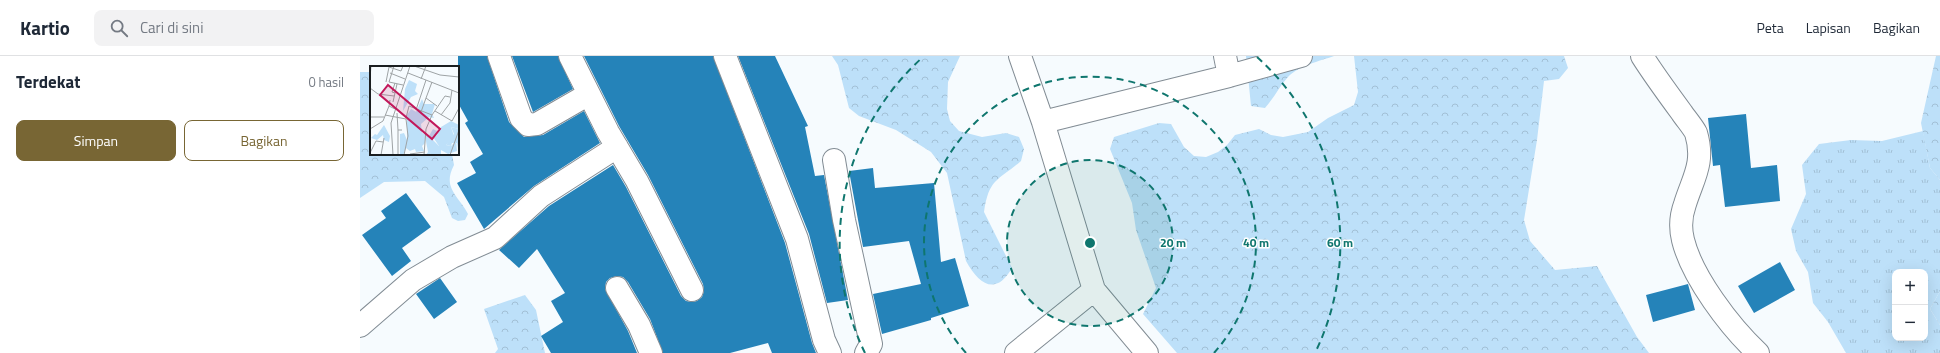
<!DOCTYPE html>
<html lang="id">
<meta charset="utf-8">
<style>
body{margin:0;font-family:"Titillium Web",sans-serif;background:#f2f2f3;color:#1f2937}
.controls{position:absolute;right:12px;bottom:12px;display:grid;overflow:hidden;border-radius:8px;box-shadow:0 4px 16px #0002}
.controls button{width:36px;height:36px;display:grid;place-items:center;padding:0;border:0;border-bottom:1px solid #e0e1e3;background:#fff;color:#1f2937;font:20px sans-serif}
.list{margin:0;padding:0;list-style:none}
h2{display:flex;justify-content:space-between;align-items:center;height:52px;margin:0;padding:0 16px;font-size:17px}
h2 small{font-size:13px;font-weight:400;color:#747a83}
.actions{display:flex;gap:8px;padding:12px 16px}
.actions a{flex:1;padding:9px 0;border:1px solid #786634;border-radius:8px;text-align:center;font-size:14px;color:#786634}
.actions .main{background:#786634;color:#fff}
.icon{flex:none;width:22px;height:22px;fill:none;stroke:currentColor;stroke-width:2;stroke-linecap:round;stroke-linejoin:round}
.map{position:relative;flex:none;width:1580px;height:297px;overflow:hidden}
header{display:flex;align-items:center;gap:24px;box-sizing:border-box;height:56px;padding:0 20px;background:#fff;border-bottom:1px solid #e0e1e3}
header strong{font-size:19px}
nav{display:flex;gap:22px;margin-inline-start:auto;font-size:14px}
.search{width:280px;height:36px;background:#f2f2f3;display:flex;align-items:center;gap:10px;box-sizing:border-box;padding:0 14px;border-radius:8px;color:#747a83;font-size:15px}
main{display:flex}
aside{flex:1;background:#fff}
.map>svg:first-child{display:block}
</style>
<header>
<strong>Kartio</strong>
<div class="search"><svg class="icon" aria-label="search" viewBox="0 0 24 24"><circle cx="10" cy="10" r="6"/><path d="M15 15l6 6"/></svg>Cari di sini</div>
<nav><a>Peta</a><a>Lapisan</a><a>Bagikan</a></nav>
</header>
<main>
<aside>
<h2>Terdekat<small>0 hasil</small></h2>
<ul class="list">
</ul>
<div class="actions"><a class="main">Simpan</a><a>Bagikan</a></div>
</aside>
<div class="map">
<svg width="1580" height="297" viewBox="0 0 1580 297">
<defs>
<pattern id="grass-tufts" width="24" height="20" patternUnits="userSpaceOnUse"><rect width="24" height="20" fill="#bde0f9"/><path d="M3 7l-1-3M5 7V3M7 7l1-3M15 17l-1-3M17 17v-4M19 17l1-3" fill="none" stroke="#a2c0d5"/></pattern>
<pattern id="forest-crowns" width="20" height="18" patternUnits="userSpaceOnUse"><rect width="20" height="18" fill="#bde0f9"/><path d="M2 6a3 3 0 1 1 6 0M12 15a3 3 0 1 1 6 0" fill="none" stroke="#a2c0d5"/></pattern>
</defs>
<rect width="100%" height="100%" fill="#f6fbfe"/>
<path fill="url(#grass-tufts)" fill-rule="evenodd" d="M 1563,75 L 1570,112 L 1580,124 L 1580,235 L 1570,253 L 1580,269 L 1580,297 L 1486,297 L 1468,266 L 1453,247 L 1448,216 L 1436,195 L 1431,173 L 1446,138 L 1442,109 L 1459,88 L 1491,84 L 1522,85 ZM 1535,216 L 1565,216 L 1565,282 L 1535,282 Z"/>
<path fill="url(#forest-crowns)" d="M 472,0 L 600,0 L 588,26 L 587,53 L 590,65 L 599,75 L 622,81 L 646,77 L 659,81 L 664,93 L 661,105 C 638,125 629,122 624,156 L 652,212 C 636,240 619,229 606,205 L 587,117 L 571,96 L 536,74 L 499,60 L 489,52 L 478,9 Z
M 886,0 L 974,0 C 960,5 938,10 928,21 C 919,31 914,42 905,52 L 891,50 Z
M 994,0 L 1204,0 L 1208,12 L 1199,23 L 1184,25 L 1177,84 L 1164,164 L 1170,185 L 1195,214 L 1237,210 L 1277,281 L 1289,297 L 817,297 L 783,258 L 796,232 L 776,174 L 772,147 L 750,93 L 754,81 L 799,67 L 811,68 L 824,91 L 834,100 L 846,101 L 858,96 L 867,89 L 875,79 L 899,73 L 911,79 L 923,81 L 948,76 L 968,62 L 994,49 L 998,36 Z
M 1576,0 L 1580,0 L 1580,124 L 1570,112 L 1561,67 Z
M 0,16 L 11,16 L 11,98 L 92,98 L 94,109 C 82,132 98,139 108,158 L 105,164 L 98,165 L 92,162 L 84,141 L 65,125 L 24,126 L 0,142 Z
M 1580,235 L 1580,269 L 1570,253 Z
M 165,239 L 176,254 L 185,297 L 135,297 L 138,293 L 124,253 Z"/>
<path fill="#2583b9" d="M 98,0 L 127,0 L 149,66 L 164,81 L 183,79 L 224,55 L 240,87 L 174,130 L 124,173 L 97,127 L 116,117 L 110,106 L 123,98 L 105,67 L 108,65 L 98,47 Z
M 152,0 L 198,0 L 213,33 L 173,56 Z
M 224,0 L 353,0 L 425,187 L 452,287 L 456,297 L 412,297 L 408,287 L 370,297 L 303,297 L 290,263 L 268,226 L 263,221 L 257,220 L 250,222 L 246,226 L 245,233 L 268,275 L 277,297 L 191,297 L 181,280 L 203,266 L 191,245 L 205,237 L 177,193 L 159,212 L 139,194 L 189,150 L 253,109 L 266,131 L 321,240 L 326,245 L 332,246 L 337,245 L 342,241 L 344,235 L 343,228 L 288,119 L 259,70 Z
M 378,0 L 415,0 L 448,70 L 445,71 L 455,120 L 464,119 L 488,244 L 467,247 L 449,178 Z
M 1386,58 L 1391,112 L 1417,109 L 1420,145 L 1365,151 L 1360,109 L 1353,110 L 1348,62 Z
M 513,112 L 515,132 L 574,127 L 581,206 L 595,202 L 609,250 L 571,262 L 571,264 L 522,278 L 513,238 L 561,228 L 549,185 L 503,191 L 489,115 Z
M 46,137 L 71,171 L 42,192 L 51,205 L 32,220 L 2,179 L 26,162 L 21,155 Z
M 1420,206 L 1435,234 L 1394,257 L 1378,230 Z
M 80,222 L 97,246 L 74,263 L 56,238 Z
M 1328,228 L 1335,254 L 1293,266 L 1286,239 Z"/>
<g fill="none" stroke-linecap="round" stroke-linejoin="round">
<defs>
<path id="street" d="M 139,0 L 161,62 L 168,69 L 177,68 L 229,38
M 210,0 L 248,76 L 277,125 L 332,234
M 365,0 L 437,183 L 464,284 L 470,297
M 660,0 L 683,66
M 865,0 L 869,20
M 1282,0 C 1294,19 1308,38 1322,57 C 1326,63 1333,71 1336,77 C 1345,107 1333,122 1325,148 C 1321,159 1320,172 1323,184 C 1332,221 1370,271 1398,297
M 474,104 L 484,164 L 511,288 L 506,297
M 257,232 L 279,269 L 291,297
M 0,270 L 53,224 L 92,201 L 135,182 L 181,140 L 257,91
M 656,297 L 734,234
M 787,297 L 734,234 L 683,66 L 869,20 L 941,0"/>
</defs>
<use href="#street" stroke="#828c94" stroke-width="24"/>
<use href="#street" stroke="#fff" stroke-width="22"/>
</g>
<circle cx="730" cy="187" r="83" fill="#0f766e" fill-opacity=".12"/>
<g fill="none" stroke="#0f766e" stroke-width="2" stroke-dasharray="7 5">
<circle cx="730" cy="187" r="83"/>
<path d="M606 297A166 166 0 1 1 854 297"/>
<path d="M505 297A250 250 0 0 1 563 1M897 1A250 250 0 0 1 955 297"/>
</g>
<g transform="translate(10 10)">
<rect width="89" height="89" fill="#f6fbfe"/>
<path d="M 14,59 L 20,70 L 19,76 L 14,74 L 13,69 L 7,74 L 1,72 L 5,68 L 7,69 ZM 81,61 L 89,63 L 89,87 L 87,77 L 82,77 L 81,80 L 76,79 L 84,68 ZM 63,63 L 67,65 L 63,74 L 69,80 L 66,82 L 64,80 L 60,89 L 56,89 L 58,86 L 55,70 L 59,70 Z" fill="#bde0f9"/>
<path d="M 39,14 L 47,18 L 45,25 L 48,28 L 41,31 L 33,45 L 35,23 ZM 52,33 L 54,38 L 65,38 L 62,48 L 64,52 L 59,51 L 51,58 L 52,67 L 55,68 L 55,77 L 52,80 L 54,85 L 46,86 L 45,83 L 40,85 L 36,82 L 33,89 L 30,89 L 30,68 L 34,67 L 37,74 L 37,49 L 41,43 L 50,48 L 46,46 ZM 81,55 L 89,59 L 89,63 L 81,61 L 84,70 L 76,79 L 81,80 L 86,75 L 87,85 L 78,88 L 71,84 L 71,89 L 60,89 L 62,80 L 69,80 L 63,71 L 67,69 L 71,61 Z" fill="#bde0f9"/>
<path fill="none" stroke="#9ea3a5" stroke-width="1" d="M 24,0 L 19,16 L 33,19M 44,0 L 70,9 L 89,11M 19,1 L 31,5 L 33,0M 20,7 L 35,13M 38,7 L 89,27M 0,12 L 1,0M 51,13 L 56,0M 16,16 L 19,1M 62,16 L 56,32 L 67,40M 25,17 L 22,26 L 25,27M 0,22 L 8,28 L 24,30M 20,34 L 19,40 L 25,43M 23,36 L 27,18M 46,44 L 56,14M 65,45 L 82,55 L 89,42M 51,46 L 56,32M 27,47 L 28,64 L 32,64M 15,49 L 36,53 L 38,70 L 34,89M 71,49 L 80,37 L 82,24M 0,51 L 14,51M 36,52 L 39,40 L 62,49M 0,63 L 13,55 L 19,40M 28,64 L 28,89M 0,87 L 6,75 L 13,76M 40,88 L 55,86M 11,89 L 14,72M 23,89 L 21,57 L 40,0M 54,89 L 56,63 L 62,49 L 75,30 L 80,31M 80,89 L 89,64"/>
<path fill="#c2185b" fill-opacity="0.15" stroke="#c2185b" stroke-width="2" d="M 18,19 L 70,63 L 62,73 L 10,29 Z"/>
<rect width="89" height="89" fill="none" stroke="#1a1e20" stroke-width="2"/>
</g>
<circle cx="730" cy="187" r="6" fill="#0f766e" stroke="#fff" stroke-width="2"/>
<g font-size="12" text-anchor="middle" font-weight="bold" fill="#0f766e" stroke="#fff" stroke-width="3" stroke-linejoin="round" paint-order="stroke">
<text x="813" y="191">20 m</text>
<text x="896" y="191">40 m</text>
<text x="980" y="191">60 m</text>
</g>
</svg>
<div class="controls">
<button>+</button>
<button>−</button>
</div>
</div>
</main>
